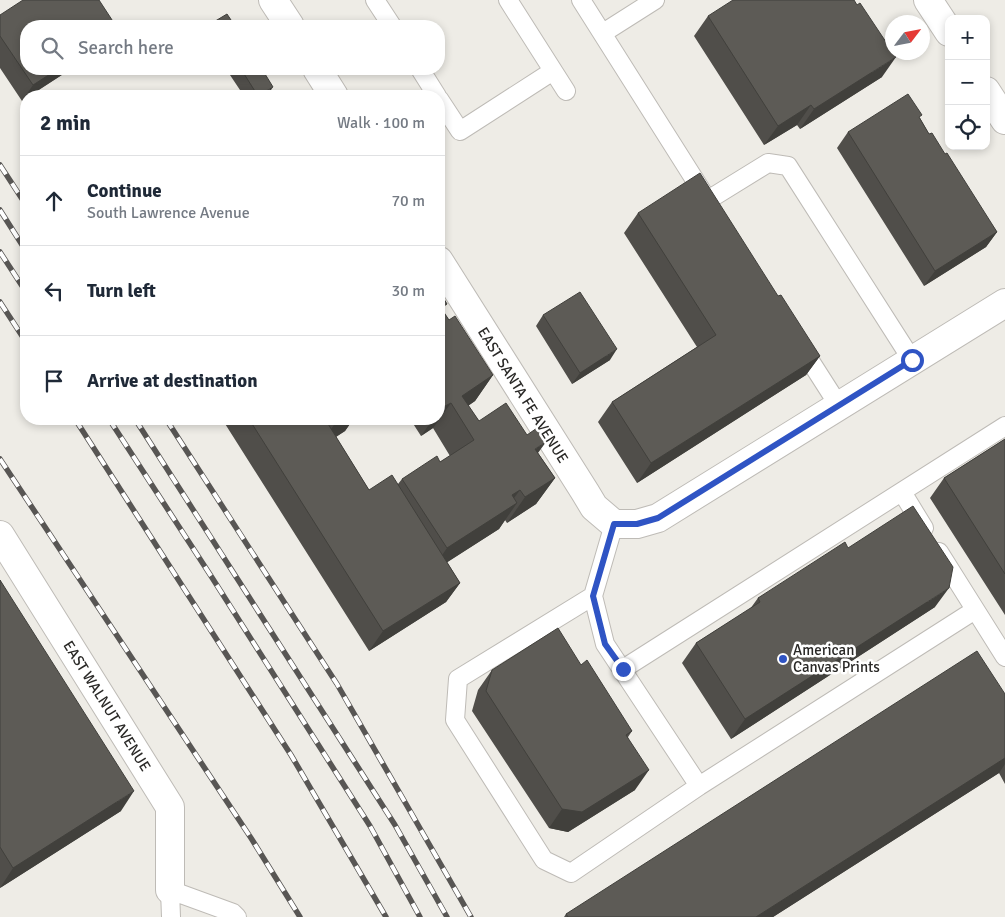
<!DOCTYPE html>
<meta charset="utf-8">
<style>
body{margin:0;font-family:Signika,sans-serif;background:#f2f2f3;color:#1f2937}
.controls{position:absolute;right:15px;top:15px;display:grid;overflow:hidden;border-radius:10px;box-shadow:0 2px 8px #0003}
.controls button{width:45px;height:45px;display:grid;place-items:center;padding:0;border:0;border-bottom:1px solid #e0e1e3;background:#fff;color:#1f2937;font:25px sans-serif}
.compass{position:absolute;left:885px;top:15px;width:45px;height:45px;border-radius:50%;background:#fff;box-shadow:0 2px 8px #0003;rotate:58deg}
.stop{position:absolute;width:15px;height:15px;margin:-11px;border:4px solid #2f54c4;border-radius:50%;background:#fff}
.stop.end{background:#2f54c4;border-color:#fff;box-shadow:0 1px 5px #0008}
.list{margin:0;padding:0;list-style:none}
h2{display:flex;justify-content:space-between;align-items:center;height:65px;margin:0;padding:0 20px;font-size:21px}
h2 small{font-size:16px;font-weight:400;color:#747a83}
.list li{display:grid;grid-template-columns:32px 1fr auto;gap:15px;align-items:center;box-sizing:border-box;height:90px;padding:0 20px;border-top:1px solid #e0e1e3}
.list b{display:block;font-size:19px;white-space:nowrap}
.list p{margin:0;font-size:16px;white-space:nowrap;color:#747a83}
.list em{font-size:16px;font-style:normal;color:#747a83}
.icon{flex:none;width:28px;height:28px;fill:none;stroke:currentColor;stroke-width:2;stroke-linecap:round;stroke-linejoin:round}
.map{position:relative;flex:none;width:1005px;height:917px;overflow:hidden}
.search{position:absolute;background:#fff;box-shadow:0 2px 8px #0003;left:20px;top:20px;width:425px;height:55px;display:flex;align-items:center;gap:12px;box-sizing:border-box;padding:0 18px;border-radius:20px;color:#747a83;font-size:19px}
.panel{position:absolute;background:#fff;box-shadow:0 2px 8px #0003;left:20px;top:90px;width:425px;height:335px;border-radius:20px}
.map>svg:first-child{display:block}
</style>
<div class="map">
<svg width="1005" height="917" viewBox="0 0 1005 917">
<rect width="100%" height="100%" fill="#eeece6"/>
<g fill="none" stroke-linecap="round" stroke-linejoin="round">
<defs>
<path id="service" d="M 375,0 L 392,26
M 508,0 L 566,91
M 581,0 L 705,196
M 603,33 L 655,0
M 420,69 L 437,96
M 439,99 L 460,131 L 553,71
M 708,200 L 768,163 L 788,166 L 912,360
M 800,345 L 839,406
M 902,492 L 924,528
M 614,524 L 593,596 L 605,644 L 699,786
M 939,552 L 1005,657
M 593,596 L 458,679 L 455,720 L 544,860 L 571,873 L 699,786 L 975,610
M 623,669 L 1005,426
M 171,917 L 170,890 L 233,913 L 237,917"/>
<path id="minor" d="M 273,0 L 290,26
M 317,69 L 334,96
M 439,261 L 585,492 L 594,507 L 614,524 L 637,524 L 658,518 L 1005,303
M 0,535 L 170,807 L 170,890"/>
<path id="secondary" d="M 928,0 L 949,32
M 986,91 L 1005,120"/>
</defs>
<use href="#service" stroke="#bebbb6" stroke-width="20"/>
<use href="#minor" stroke="#bebbb6" stroke-width="30"/>
<use href="#secondary" stroke="#bebbb6" stroke-width="30"/>
<use href="#service" stroke="#fff" stroke-width="18"/>
<use href="#minor" stroke="#fff" stroke-width="28"/>
<use href="#secondary" stroke="#fff" stroke-width="28"/>
<defs>
<path id="rail" d="M 0,165 L 26,205
M 0,210 L 26,251
M 0,252 L 26,292
M 0,302 L 26,342
M 75,419 L 291,755 L 386,917
M 109,419 L 211,576 L 370,826 L 420,917
M 135,419 L 395,825 L 447,917
M 166,419 L 337,684 L 471,917
M 0,459 L 251,838 L 300,917"/>
</defs>
<use href="#rail" stroke="#585654" stroke-width="5.5"/>
<use href="#rail" stroke="#fff" stroke-width="4" stroke-dasharray="11" stroke-linecap="butt"/>
</g>
<path fill="#504e4a" d="M 0,15 L 26,69 L 71,69 L 22,101 L 0,68 Z
M 708,16 L 882,77 L 800,129 L 797,125 L 764,145 L 694,36 Z
M 226,69 L 262,69 L 267,96 L 244,96 Z
M 920,118 L 929,134 L 997,232 L 986,247 L 924,286 L 837,148 L 848,132 Z
M 638,213 L 778,296 L 820,356 L 806,375 L 637,483 L 598,422 L 612,402 L 697,347 L 624,233 Z
M 439,291 L 442,310 L 449,320 L 493,375 L 475,401 L 468,406 L 479,421 L 538,453 L 555,478 L 536,504 L 507,523 L 505,520 L 499,529 L 447,562 L 460,583 L 446,602 L 369,651 L 222,419 L 355,419 L 352,421 L 345,431 L 336,437 L 369,490 L 398,484 L 402,479 L 440,462 L 450,456 L 433,428 L 421,436 L 412,422 L 415,419 L 439,419 Z
M 543,315 L 610,360 L 572,384 L 536,326 Z
M 1005,439 L 1005,615 L 930,498 L 944,478 Z
M 848,548 L 935,607 L 731,739 L 682,663 L 696,643 L 750,609 L 758,598 Z
M 0,580 L 121,811 L 0,888 Z
M 581,665 L 632,731 L 628,737 L 635,790 L 568,832 L 549,828 L 472,711 L 478,690 L 492,670 Z
M 1005,694 L 1005,784 L 999,773 L 773,917 L 564,917 L 566,914 Z"/>
<path fill="#41403c" d="M 896,57 L 882,77 L 800,129 L 814,109 Z
M 58,69 L 71,69 L 29,96 L 26,96 L 26,98 L 22,101 L 33,85 Z
M 273,87 L 267,96 L 259,96 Z
M 811,105 L 797,125 L 764,145 L 778,126 Z
M 997,232 L 986,247 L 924,286 L 935,271 Z
M 617,349 L 610,360 L 572,384 L 580,373 Z
M 820,356 L 806,375 L 637,483 L 651,463 Z
M 493,375 L 475,401 L 457,413 L 462,396 Z
M 451,403 L 433,428 L 421,436 L 433,419 L 439,419 L 439,410 Z
M 342,419 L 355,419 L 352,421 L 345,431 L 318,448 L 336,422 Z
M 546,442 L 527,468 L 535,449 Z
M 555,478 L 536,504 L 507,523 L 525,497 Z
M 520,490 L 505,510 L 517,503 L 499,529 L 429,574 L 447,548 L 512,495 Z
M 460,583 L 446,602 L 369,651 L 383,631 Z
M 949,588 L 935,607 L 731,739 L 745,719 Z
M 1005,758 L 1005,764 L 999,773 L 773,917 L 756,917 Z
M 649,770 L 635,790 L 568,832 L 549,828 L 562,809 Z
M 134,791 L 121,811 L 0,888 L 13,868 Z"/>
<path fill="#5d5b56" stroke="#41403c" d="M 23,0 L 99,0 L 116,26 L 26,26 L 26,69 L 58,69 L 33,85 L 0,36 L 0,15 Z
M 733,0 L 854,0 L 857,5 L 860,3 L 896,57 L 814,109 L 811,105 L 778,126 L 708,16 Z
M 227,14 L 235,26 L 214,26 L 212,23 Z
M 241,69 L 262,69 L 273,87 L 258,96 Z
M 908,94 L 922,115 L 919,117 L 929,134 L 932,133 L 945,154 L 947,153 L 997,232 L 935,271 L 848,132 Z
M 700,173 L 778,296 L 781,295 L 820,356 L 651,463 L 612,402 L 716,335 L 638,213 Z
M 439,291 L 447,304 L 441,308 L 449,320 L 455,316 L 493,375 L 462,396 L 479,421 L 506,403 L 527,435 L 537,428 L 546,442 L 535,449 L 555,478 L 525,497 L 520,490 L 512,495 L 517,503 L 447,548 L 402,479 L 437,456 L 440,462 L 474,440 L 451,403 L 439,409 L 439,391 L 442,388 L 439,383 Z
M 580,292 L 617,349 L 580,373 L 543,315 Z
M 249,419 L 325,419 L 369,490 L 392,475 L 460,583 L 383,631 Z
M 334,419 L 342,419 L 336,422 Z
M 1005,439 L 1005,574 L 944,478 Z
M 913,506 L 953,567 L 949,588 L 745,719 L 696,643 L 760,602 L 758,598 L 845,542 L 848,548 Z
M 0,580 L 134,791 L 13,868 L 0,847 Z
M 558,628 L 581,665 L 587,660 L 632,731 L 626,735 L 649,770 L 582,812 L 562,809 L 486,691 L 492,670 Z
M 977,651 L 1005,694 L 1005,758 L 756,917 L 568,917 L 566,914 Z"/>
<g fill="none" stroke-linecap="round" stroke-linejoin="round">
<path stroke="#2f54c4" stroke-width="6" d="M 623,669 L 605,644 L 593,596 L 614,524 L 637,524 L 658,518 L 912,360"/>
</g>
<circle fill="#2f54c4" stroke="#fff" stroke-width="2" cx="783" cy="659" r="5"/>
<g text-anchor="middle" stroke-width="5" stroke-linejoin="round" paint-order="stroke">
<g font-size="15" fill="#2a2927" stroke="#fff">
<text transform="translate(523 395) rotate(58)" y="5">EAST SANTA FE AVENUE</text>
<text transform="translate(107 706) rotate(58)" y="5">EAST WALNUT AVENUE</text>
</g>
<g font-size="15" fill="#2a2927" stroke="#fff" text-anchor="start">
<text x="793" y="655">American<tspan x="793" dy="17">Canvas Prints</tspan></text>
</g>
</g>
</svg>
<div class="controls">
<button>+</button>
<button>−</button>
<button><svg class="icon" aria-label="locate" viewBox="0 0 24 24"><circle cx="12" cy="12" r="6"/><path d="M12 2v4M12 18v4M2 12h4M18 12h4"/></svg></button>
</div>
<svg class="compass" viewBox="-18 -18 36 36"><path d="M0-13l5 13h-10z" fill="#e53935"/><path d="M0 13l5-13h-10z" fill="#747a83"/></svg>
<div class="stop" style="left:912px;top:360px"></div>
<div class="stop end" style="left:623px;top:669px"></div>
<div class="search"><svg class="icon" aria-label="search" viewBox="0 0 24 24"><circle cx="10" cy="10" r="6"/><path d="M15 15l6 6"/></svg>Search here</div>
<section class="panel">
<h2>2 min<small>Walk · 100 m</small></h2>
<ul class="list">
<li><svg class="icon" aria-label="ahead" viewBox="0 0 24 24"><path d="M12 20V5M6 11l6-6 6 6"/></svg><div><b>Continue</b><p>South Lawrence Avenue</p></div><em>70 m</em></li>
<li><svg class="icon" aria-label="left" viewBox="0 0 24 24"><path d="M17 20v-9H6M10 6l-5 5 5 5"/></svg><div><b>Turn left</b></div><em>30 m</em></li>
<li><svg class="icon" aria-label="arrive" viewBox="0 0 24 24"><path d="M6 21V4h12l-3 4 3 4H6"/></svg><div><b>Arrive at destination</b></div></li>
</ul>
</section>
</div>
